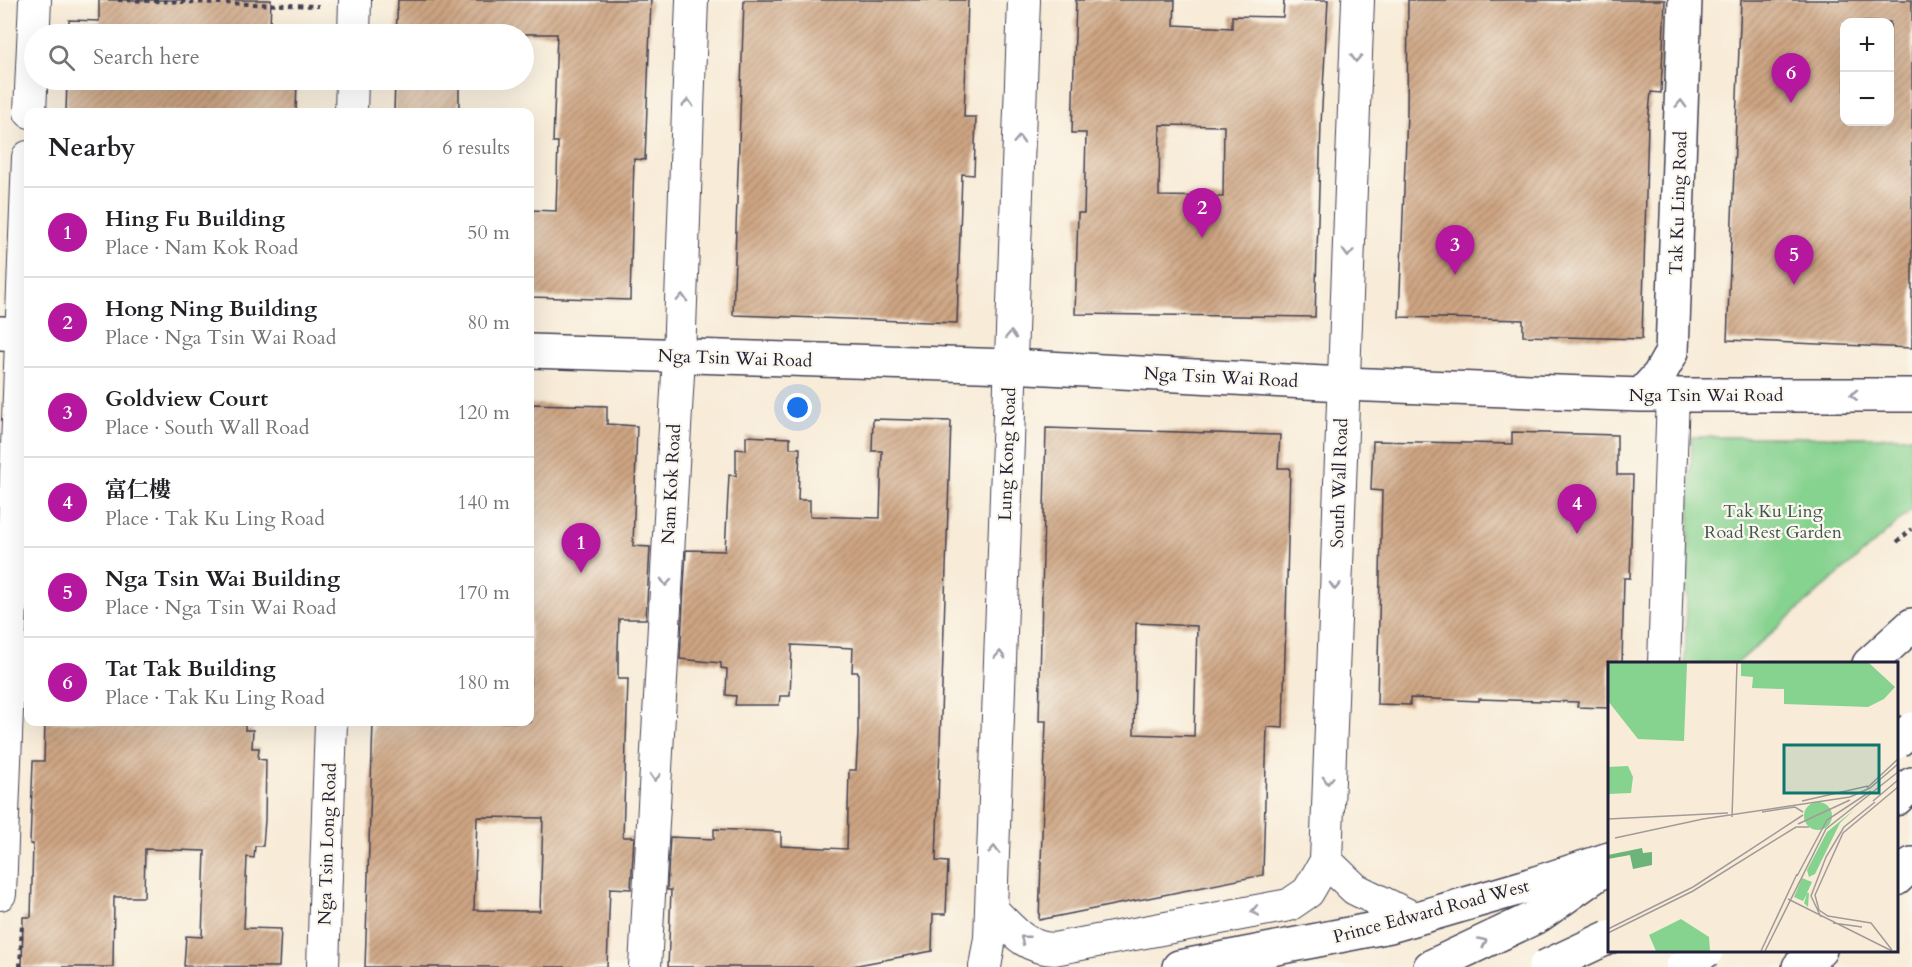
<!DOCTYPE html>
<meta charset="utf-8">
<style>
body{margin:0;font-family:Cardo,"Noto Serif TC",serif;background:#f2f2f2;color:#202124}
.controls{position:absolute;right:18px;top:18px;display:grid;overflow:hidden;border-radius:12px;box-shadow:0 6px 24px #0002}
.controls button{width:54px;height:54px;display:grid;place-items:center;padding:0;border:0;border-bottom:2px solid #e0e0e0;background:#fff;color:#202124;font:30px sans-serif}
.you{position:absolute;left:798px;top:408px;width:21px;height:21px;margin:-15px;border:4px solid #fff;border-radius:50%;background:#1a73e8;box-shadow:0 0 0 9px #1a73e833}
.badge{display:grid;place-items:center;width:39px;height:39px;border-radius:50%;background:#b5179e;color:#fff;font-size:20px;font-weight:700}
.pin{position:absolute;translate:-50% -50px;filter:drop-shadow(0 2px 3px #0008)}
.pin::after{content:'';position:absolute;top:32px;width:21px;height:18px;background:inherit;clip-path:polygon(0 0,100% 0,50% 100%)}
.list{margin:0;padding:0;list-style:none}
h2{display:flex;justify-content:space-between;align-items:center;height:78px;margin:0;padding:0 24px;font-size:26px}
h2 small{font-size:20px;font-weight:400;color:#757577}
.list li{display:grid;grid-template-columns:39px 1fr auto;gap:18px;align-items:center;box-sizing:border-box;height:90px;padding:0 24px;border-top:2px solid #e0e0e0}
.list b{display:block;font-size:22px;white-space:nowrap}
.list p{margin:0;font-size:20px;white-space:nowrap;color:#757577}
.list em{font-size:20px;font-style:normal;color:#757577}
.icon{flex:none;width:33px;height:33px;fill:none;stroke:currentColor;stroke-width:2;stroke-linecap:round;stroke-linejoin:round}
.map{position:relative;flex:none;width:1912px;height:967px;overflow:hidden}
.search{position:absolute;background:#fff;box-shadow:0 6px 24px #0002;left:24px;top:24px;width:510px;height:66px;display:flex;align-items:center;gap:15px;box-sizing:border-box;padding:0 21px;border-radius:33px;color:#757577;font-size:22px}
.panel{position:absolute;background:#fff;box-shadow:0 6px 24px #0002;left:24px;top:108px;width:510px;height:618px;border-radius:12px}
.map>svg:first-child{display:block}
</style>
<div class="map">
<svg width="1912" height="967" viewBox="0 0 1912 967">
<defs>
<pattern id="building-hatch" width="6" height="6" patternUnits="userSpaceOnUse" patternTransform="scale(1.5)"><rect width="6" height="6" fill="#cea583"/><path d="M-1 1l2-2M0 6l6-6M5 7l2-2" fill="none" stroke="#a7866c"/></pattern>
</defs>
<rect width="100%" height="100%" fill="#fbf7ec"/>
<filter id="ink" filterUnits="userSpaceOnUse"><feTurbulence type="fractalNoise" baseFrequency=".0167" numOctaves="2"/><feDisplacementMap in="SourceGraphic" scale="12" xChannelSelector="R" yChannelSelector="G"/><feConvolveMatrix kernelMatrix="1 2 1 2 8 2 1 2 1" color-interpolation-filters="sRGB"/></filter>
<filter id="wash" filterUnits="userSpaceOnUse"><feTurbulence type="fractalNoise" baseFrequency=".008" numOctaves="4" result="noise"/><feDisplacementMap in="SourceGraphic" scale="24" xChannelSelector="R" yChannelSelector="G"/><feGaussianBlur stdDeviation="1.35" result="paint"/><feColorMatrix in="noise" values="0 0 0 0 0 0 0 0 0 0 0 0 0 0 0 0 0 1.4 0 .05"/><feComposite in="paint" operator="in"/></filter>
<g filter="url(#wash)">
<rect width="100%" height="100%" fill="#f8ebd7"/>
<path fill="#86d28f" stroke="#547a65" stroke-width="1.5" d="M 1692,437 L 1912,437 L 1912,510 L 1736,664 L 1685,664 Z"/>
<g id="blocks">
<path fill="url(#building-hatch)" fill-rule="evenodd" d="M 99,0 L 271,0 L 270,26 L 299,28 L 299,34 L 69,34 L 69,20 L 99,21 Z
M 398,0 L 651,0 L 645,160 L 634,159 L 630,300 L 530,297 L 530,210 L 556,211 L 558,142 L 553,142 L 557,34 L 396,34 Z
M 744,0 L 968,0 L 964,117 L 976,117 L 974,175 L 962,174 L 957,323 L 733,315 Z
M 1076,0 L 1175,0 L 1174,25 L 1232,28 L 1232,16 L 1283,17 L 1284,0 L 1328,0 L 1321,124 L 1315,317 L 1075,314 L 1078,213 L 1084,213 L 1086,133 L 1072,133 ZM 1160,125 L 1224,126 L 1223,197 L 1159,196 Z
M 1408,0 L 1665,0 L 1661,93 L 1651,92 L 1648,123 L 1642,339 L 1523,336 L 1523,320 L 1399,317 L 1407,113 Z
M 1741,0 L 1912,0 L 1912,348 L 1727,340 ZM 1845,22 L 1890,22 L 1890,122 L 1845,122 Z
M 67,80 L 297,80 L 296,112 L 66,112 Z
M 395,80 L 459,80 L 459,112 L 394,112 Z
M 530,404 L 607,406 L 607,424 L 637,426 L 633,546 L 650,547 L 646,619 L 619,619 L 618,649 L 618,679 L 628,679 L 623,837 L 634,837 L 631,889 L 610,888 L 607,967 L 365,967 L 373,722 L 530,722 ZM 477,817 L 543,818 L 540,911 L 474,910 Z
M 873,419 L 951,421 L 936,861 L 948,862 L 946,914 L 933,914 L 932,951 L 847,967 L 668,967 L 671,890 L 667,890 L 670,837 L 714,839 L 714,829 L 781,832 L 781,846 L 847,849 L 849,770 L 856,770 L 858,734 L 858,672 L 852,672 L 853,648 L 792,645 L 790,696 L 780,696 L 779,705 L 735,705 L 736,696 L 726,695 L 727,669 L 721,668 L 721,663 L 680,659 L 686,550 L 725,551 L 729,475 L 736,476 L 736,449 L 746,450 L 746,436 L 790,438 L 790,448 L 800,448 L 798,500 L 810,500 L 810,516 L 880,518 L 882,451 L 872,451 Z
M 1046,428 L 1280,435 L 1278,468 L 1290,468 L 1283,728 L 1267,727 L 1263,875 L 1039,920 L 1046,721 L 1039,721 ZM 1136,623 L 1197,626 L 1194,736 L 1134,734 Z
M 1512,432 L 1617,435 L 1617,475 L 1633,475 L 1630,578 L 1624,578 L 1622,664 L 1609,664 L 1609,708 L 1577,707 L 1578,702 L 1479,699 L 1479,701 L 1410,698 L 1410,705 L 1377,704 L 1382,491 L 1371,490 L 1373,441 L 1512,444 Z
M 45,722 L 245,722 L 245,730 L 253,730 L 252,748 L 259,748 L 258,759 L 266,760 L 265,820 L 263,846 L 255,846 L 254,858 L 247,857 L 244,928 L 281,929 L 279,967 L 184,966 L 186,936 L 202,937 L 205,851 L 145,849 L 144,897 L 114,897 L 113,967 L 22,967 L 23,917 L 31,917 L 33,844 L 30,844 L 33,761 L 44,761 Z"/>
</g>
</g>
<g filter="url(#ink)">
<use href="#blocks" fill-opacity="0" stroke="#424052" stroke-width="1.5"/>
<g fill="none" stroke-linecap="round" stroke-linejoin="round">
<defs>
<path id="street" d="M 1358,0 L 1326,861 L 1355,889 L 1414,918
M 354,34 L 355,0
M 30,112 L 35,0
M 351,112 L 352,80
M 1664,664 L 1673,394
M 0,894 L 28,157
M 991,909 C 1012,929 1024,948 1054,949 L 1289,905 L 1308,892 L 1326,861
M 323,967 L 331,722
M 645,967 L 679,356 L 692,0
M 985,967 L 990,938 L 991,909 L 1024,0"/>
<path id="secondary" d="M 0,333 L 28,334
M 530,351 L 1010,366 L 1343,384 L 1641,395 L 1912,395
M 1641,395 L 1659,375 L 1672,352 L 1685,0
M 1179,967 L 1390,926 L 1524,887 L 1609,859"/>
<path id="primary" d="M 1869,664 L 1912,625
M 1896,799 L 1912,784
M 1896,879 L 1912,864
M 1430,967 L 1538,916 L 1609,866
M 1799,967 L 1820,950"/>
</defs>
<use href="#street" stroke="#424052" stroke-width="34"/>
<use href="#secondary" stroke="#424052" stroke-width="36"/>
<use href="#primary" stroke="#424052" stroke-width="36"/>
<path stroke="#424052" stroke-width="4" stroke-dasharray="4.5 4.5" stroke-linecap="butt" d="M 118,0 L 319,6
M 1897,542 L 1912,529
M 20,967 L 22,923"/>
<use href="#street" stroke="#fff" stroke-width="32"/>
<use href="#secondary" stroke="#fff" stroke-width="33"/>
<use href="#primary" stroke="#fff" stroke-width="33"/>
<defs>
<path id="primary-bridge" d="M 1896,742 L 1912,729
M 1545,967 L 1609,937
M 1682,967 L 1707,950"/>
</defs>
<use href="#primary-bridge" stroke="#424052" stroke-width="36" stroke-linecap="butt"/>
<use href="#primary-bridge" stroke="#fff" stroke-width="33"/>
</g>
<defs><path id="oneway-chevron" d="M-2-3.5L2.5 0L-2 3.5" fill="none" stroke-width="1.6" stroke-linecap="round" stroke-linejoin="round" transform="scale(1.5)"/></defs>
<g stroke="#9c9ca7">
<use href="#oneway-chevron" transform="translate(1356 58) rotate(92)"/>
<use href="#oneway-chevron" transform="translate(688 103) rotate(-88)"/>
<use href="#oneway-chevron" transform="translate(1681 104) rotate(-88)"/>
<use href="#oneway-chevron" transform="translate(1019 140) rotate(-88)"/>
<use href="#oneway-chevron" transform="translate(1348 253) rotate(92)"/>
<use href="#oneway-chevron" transform="translate(682 298) rotate(-88)"/>
<use href="#oneway-chevron" transform="translate(1011 335) rotate(-88)"/>
<use href="#oneway-chevron" transform="translate(1854 395) rotate(180)"/>
<use href="#oneway-chevron" transform="translate(666 582) rotate(93)"/>
<use href="#oneway-chevron" transform="translate(1335 586) rotate(92)"/>
<use href="#oneway-chevron" transform="translate(1000 655) rotate(-88)"/>
<use href="#oneway-chevron" transform="translate(655 777) rotate(93)"/>
<use href="#oneway-chevron" transform="translate(1328 780) rotate(92)"/>
<use href="#oneway-chevron" transform="translate(994 850) rotate(-88)"/>
<use href="#oneway-chevron" transform="translate(1255 911) rotate(169)"/>
<use href="#oneway-chevron" transform="translate(1024 939) rotate(-142)"/>
<use href="#oneway-chevron" transform="translate(1483 942) rotate(-25)"/>
</g>
</g>
<g text-anchor="middle" stroke-width="4.5" stroke-linejoin="round" paint-order="stroke">
<g font-size="18" fill="#22223b" stroke="#fbf7ec">
<text transform="translate(1678 203) rotate(-88)" y="6">Tak Ku Ling Road</text>
<text transform="translate(735 358) rotate(2)" y="6">Nga Tsin Wai Road</text>
<text transform="translate(1221 377) rotate(3)" y="6">Nga Tsin Wai Road</text>
<text x="1706" y="401">Nga Tsin Wai Road</text>
<text transform="translate(1007 454) rotate(-88)" y="6">Lung Kong Road</text>
<text transform="translate(1339 483) rotate(-88)" y="6">South Wall Road</text>
<text transform="translate(671 484) rotate(-87)" y="6">Nam Kok Road</text>
<text transform="translate(327 844) rotate(-88)" y="6">Nga Tsin Long Road</text>
<text transform="translate(1431 911) rotate(-15)" y="6">Prince Edward Road West</text>
</g>
<g font-size="18" fill="#405754" stroke="#fbf7ec">
<text x="1773" y="517">Tak Ku Ling<tspan x="1773" dy="21">Road Rest Garden</tspan></text>
</g>
</g>
<g transform="translate(1608 662)">
<rect width="290" height="290" fill="#f8ebd7"/>
<path d="M 20,104 L 25,115 L 23,131 L 0,132 L 0,105 ZM 194,216 L 204,220 L 199,231 L 201,231 L 200,245 L 196,241 L 199,232 L 195,239 L 186,235 ZM 73,257 L 101,275 L 102,289 L 48,289 L 41,273 Z" fill="#86d28f"/>
<path d="M 34,186 L 35,191 L 44,190 L 44,203 L 25,207 L 22,193 L 0,197 L 0,193 Z" fill="#6cb47a"/>
<path d="M 0,1 L 79,1 L 76,79 L 30,77 L 0,39 ZM 133,1 L 261,1 L 287,25 L 276,37 L 260,45 L 176,42 L 176,27 L 144,26 L 145,15 L 133,14 ZM196 154a14 14 0 1 1 28 0a14 14 0 1 1-28 0ZM 247,147 L 232,161 L 207,212 L 201,215 L 199,208 L 219,170 Z" fill="#86d28f"/>
<path fill="none" stroke="#a29b99" stroke-width="1.5" d="M 259,126 L 290,97M 194,139 L 260,124M 265,139 L 290,118M 154,150 L 187,145 L 195,150M 124,155 L 129,1M 0,157 L 120,151M 190,162 L 242,138M 7,176 L 95,157 L 242,135 L 262,126 L 290,102M 189,214 L 219,158 L 263,129M 180,237 L 284,289M 213,255 L 203,234 L 218,195 L 236,165 L 267,140M 225,261 L 254,265M 0,267 L 85,225 L 195,153M 0,271 L 85,229 L 188,165 L 201,165M 284,288 L 263,261 L 220,254 L 211,248 L 207,233 L 235,171 L 290,125M 153,289 L 189,212M 157,289 L 218,167 L 290,110"/>
<path fill="#0f766e" fill-opacity="0.15" stroke="#0f766e" stroke-width="3" d="M 176,83 L 271,83 L 271,131 L 176,131 Z"/>
<rect width="290" height="290" fill="none" stroke="#22223b" stroke-width="3"/>
</g>
</svg>
<div class="controls">
<button>+</button>
<button>−</button>
</div>
<div class="you"></div>
<div class="pin badge" style="left:581px;top:573px">1</div>
<div class="pin badge" style="left:1202px;top:238px">2</div>
<div class="pin badge" style="left:1455px;top:275px">3</div>
<div class="pin badge" style="left:1577px;top:534px">4</div>
<div class="pin badge" style="left:1794px;top:285px">5</div>
<div class="pin badge" style="left:1791px;top:103px">6</div>
<div class="search"><svg class="icon" aria-label="search" viewBox="0 0 24 24"><circle cx="10" cy="10" r="6"/><path d="M15 15l6 6"/></svg>Search here</div>
<section class="panel">
<h2>Nearby<small>6 results</small></h2>
<ul class="list">
<li><span class="badge">1</span><div><b>Hing Fu Building</b><p>Place · Nam Kok Road</p></div><em>50 m</em></li>
<li><span class="badge">2</span><div><b>Hong Ning Building</b><p>Place · Nga Tsin Wai Road</p></div><em>80 m</em></li>
<li><span class="badge">3</span><div><b>Goldview Court</b><p>Place · South Wall Road</p></div><em>120 m</em></li>
<li><span class="badge">4</span><div><b>富仁樓</b><p>Place · Tak Ku Ling Road</p></div><em>140 m</em></li>
<li><span class="badge">5</span><div><b>Nga Tsin Wai Building</b><p>Place · Nga Tsin Wai Road</p></div><em>170 m</em></li>
<li><span class="badge">6</span><div><b>Tat Tak Building</b><p>Place · Tak Ku Ling Road</p></div><em>180 m</em></li>
</ul>
</section>
</div>
